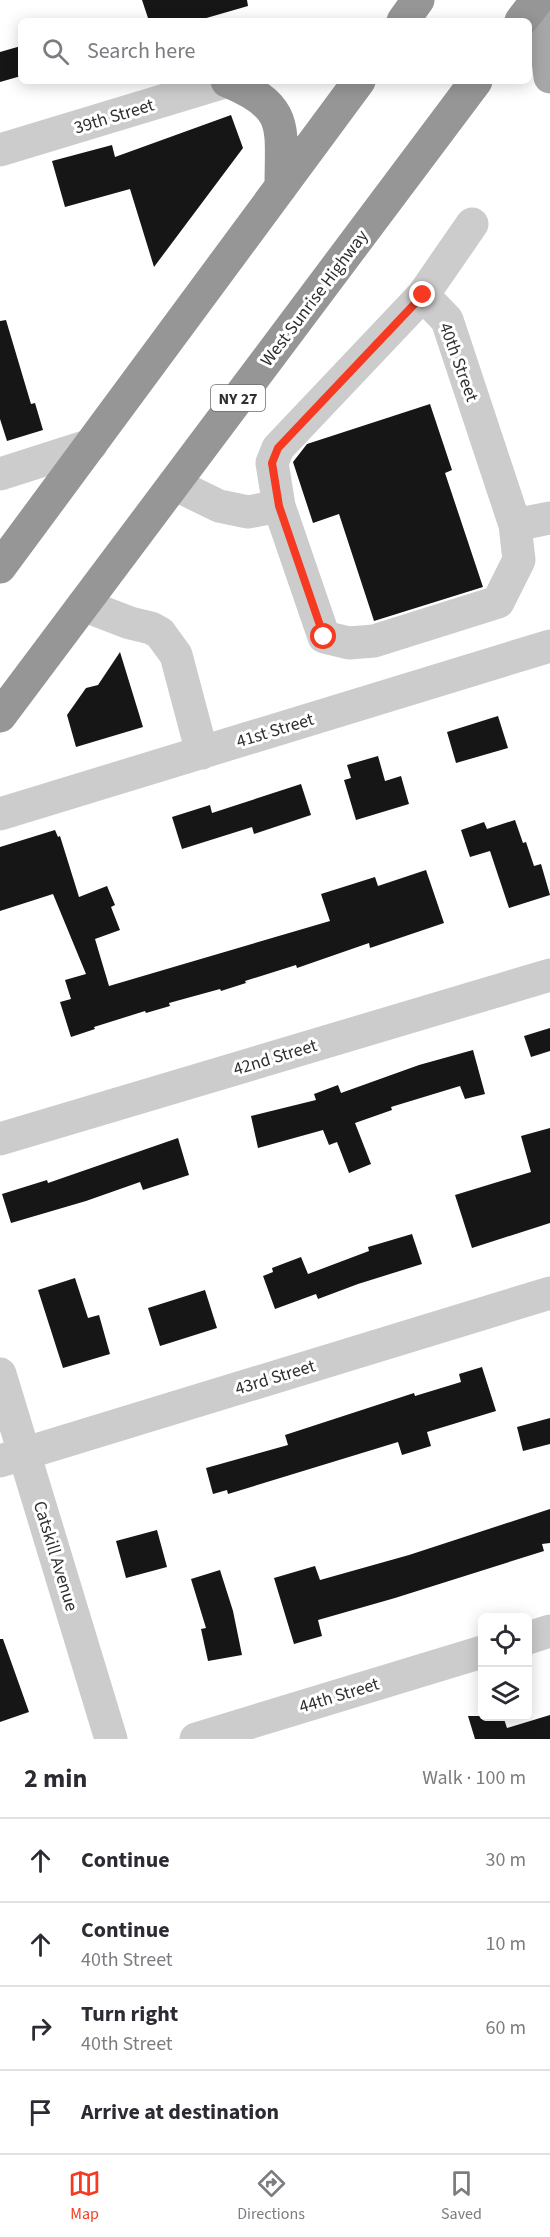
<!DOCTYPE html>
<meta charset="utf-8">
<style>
body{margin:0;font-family:"Source Sans 3",sans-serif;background:#f7f7f7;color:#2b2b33}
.controls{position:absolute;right:18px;bottom:18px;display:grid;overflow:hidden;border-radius:9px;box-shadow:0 3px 15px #0003}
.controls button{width:54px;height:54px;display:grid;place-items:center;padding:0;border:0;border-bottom:2px solid #e1e1e2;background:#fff;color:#2b2b33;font:30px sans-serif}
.stop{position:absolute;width:18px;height:18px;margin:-14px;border:4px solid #f63a22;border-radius:50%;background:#fff}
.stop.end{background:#f63a22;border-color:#fff;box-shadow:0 2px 6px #0008}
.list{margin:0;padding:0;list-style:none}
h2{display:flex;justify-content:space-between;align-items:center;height:78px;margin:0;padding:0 24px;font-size:26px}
h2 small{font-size:20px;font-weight:400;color:#7c7c81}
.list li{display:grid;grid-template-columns:39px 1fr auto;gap:18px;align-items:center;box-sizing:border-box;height:84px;padding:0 24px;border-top:2px solid #e1e1e2}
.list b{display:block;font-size:22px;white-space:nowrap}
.list p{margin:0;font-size:20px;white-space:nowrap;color:#7c7c81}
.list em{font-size:20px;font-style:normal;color:#7c7c81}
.icon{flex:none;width:33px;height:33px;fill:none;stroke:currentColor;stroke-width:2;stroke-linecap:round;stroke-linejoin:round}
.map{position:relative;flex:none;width:550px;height:1739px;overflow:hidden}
.search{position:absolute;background:#fff;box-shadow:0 3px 15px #0003;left:18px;right:18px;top:18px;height:66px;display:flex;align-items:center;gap:15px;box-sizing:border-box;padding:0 21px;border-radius:9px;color:#7c7c81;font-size:22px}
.sheet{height:414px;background:#fff}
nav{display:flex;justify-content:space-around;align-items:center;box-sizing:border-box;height:84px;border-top:2px solid #e1e1e2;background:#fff;font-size:16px;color:#7c7c81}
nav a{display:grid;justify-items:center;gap:3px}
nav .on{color:#f63a22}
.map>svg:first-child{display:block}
</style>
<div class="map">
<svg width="550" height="1739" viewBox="0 0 550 1739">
<rect width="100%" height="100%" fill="#fff"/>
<path fill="#161616" d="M 142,0 L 247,0 L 248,6 L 196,21 L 149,21 Z
M 21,46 L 21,76 L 0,82 L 0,52 Z
M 231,115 L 243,148 L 154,267 L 130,189 L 65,207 L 52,161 L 112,145 L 115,157 Z
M 6,320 L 31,404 L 35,403 L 43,430 L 7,441 L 0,419 L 0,321 Z
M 430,404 L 452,470 L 445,473 L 483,587 L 374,621 L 339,514 L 313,523 L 293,462 L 307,444 Z
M 120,652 L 143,727 L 76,747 L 67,715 L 86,688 L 98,685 Z
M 498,716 L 508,748 L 456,763 L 447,732 Z
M 378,756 L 385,781 L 401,776 L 409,804 L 356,820 L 344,780 L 351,778 L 347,765 Z
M 301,784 L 311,815 L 254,834 L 252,827 L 182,849 L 172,817 L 210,805 L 212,813 Z
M 515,820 L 523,843 L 526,842 L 534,866 L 541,864 L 550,895 L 509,908 L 490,851 L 470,857 L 461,830 L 484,822 L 487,829 Z
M 55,830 L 58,837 L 60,836 L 79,897 L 107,886 L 115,905 L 111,907 L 120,930 L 95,939 L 109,986 L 330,921 L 321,894 L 375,877 L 378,886 L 426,870 L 444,923 L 370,948 L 369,943 L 297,968 L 296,965 L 245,981 L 246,983 L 221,991 L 220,989 L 169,1003 L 170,1006 L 146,1013 L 145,1011 L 94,1027 L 95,1029 L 71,1037 L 60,1002 L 71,999 L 65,980 L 86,974 L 53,894 L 0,911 L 0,847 Z
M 550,1028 L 550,1051 L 531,1057 L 524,1036 Z
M 473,1050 L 485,1094 L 465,1099 L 460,1086 L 391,1107 L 392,1110 L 355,1123 L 371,1164 L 349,1173 L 337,1142 L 329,1145 L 323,1130 L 258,1148 L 251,1116 L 316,1100 L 314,1094 L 338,1085 L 341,1093 L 419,1065 Z
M 550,1128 L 550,1223 L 472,1248 L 455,1195 L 531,1172 L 521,1136 Z
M 178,1138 L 189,1175 L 143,1190 L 140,1182 L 86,1201 L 11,1223 L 2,1194 L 47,1180 L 48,1183 Z
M 412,1234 L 422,1264 L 358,1284 L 318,1299 L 316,1294 L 275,1309 L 263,1276 L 273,1272 L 272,1268 L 301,1257 L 308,1274 L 369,1251 L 368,1247 Z
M 75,1278 L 88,1318 L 99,1315 L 110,1354 L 63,1368 L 38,1290 Z
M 205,1290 L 217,1328 L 160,1346 L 148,1308 Z
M 482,1367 L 496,1411 L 427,1432 L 431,1446 L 402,1455 L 398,1442 L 228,1494 L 227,1490 L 213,1494 L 206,1468 L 288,1445 L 285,1435 L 414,1393 L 415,1396 L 461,1382 L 459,1374 Z
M 550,1418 L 550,1444 L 523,1451 L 517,1427 Z
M 550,1509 L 550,1543 L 542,1544 L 544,1551 L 395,1598 L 318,1620 L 322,1636 L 294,1644 L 274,1578 L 315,1566 L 320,1580 L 409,1555 Z
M 157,1530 L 167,1567 L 126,1578 L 116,1541 Z
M 220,1570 L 233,1611 L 242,1655 L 208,1661 L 201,1629 L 206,1628 L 191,1579 Z
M 0,1639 L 3,1639 L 29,1712 L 0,1722 Z
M 550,1715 L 550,1739 L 475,1739 L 468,1716 L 503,1716 L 507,1728 Z"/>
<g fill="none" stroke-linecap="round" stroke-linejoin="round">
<path stroke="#ccc" stroke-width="33" d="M 0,150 L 228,81
M 423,295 L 472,224
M 0,474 L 91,445
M 174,484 L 219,506 L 248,512 L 279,506 L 272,463 L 278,448 L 423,295 L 447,320 L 515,525 L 550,518
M 279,506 L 324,637 L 349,643 L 374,641 L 498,602 L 519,560 L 515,525
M 83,605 L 130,623 L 151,628 L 160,633 L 176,655 L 202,753
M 0,814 L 550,646
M 0,1139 L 550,975
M 0,1374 L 111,1739
M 0,1461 L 550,1293
M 528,1638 L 550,1631
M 196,1739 L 482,1652"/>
<path stroke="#a7a7a7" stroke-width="33" d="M 541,0 L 550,77"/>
<path stroke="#969696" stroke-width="33" d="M 403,21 L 418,0
M 521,21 L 537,0
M 227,81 C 290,107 281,126 281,187
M 0,567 L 359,81
M 0,716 L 476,81"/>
</g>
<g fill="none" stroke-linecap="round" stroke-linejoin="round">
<path stroke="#f63a22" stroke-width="8" d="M 324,637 L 279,506 L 272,463 L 278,448 L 423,295"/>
</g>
<g text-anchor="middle" stroke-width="6" stroke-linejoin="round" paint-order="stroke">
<rect fill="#fff" stroke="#6d6d6d" stroke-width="1.5" x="211" y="385" width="54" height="26" rx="4.5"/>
<g font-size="16" font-weight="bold" fill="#2f2f2f">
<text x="238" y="404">NY 27</text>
</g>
<g font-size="18" fill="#2f2f2f" stroke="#fff">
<text transform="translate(114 116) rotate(-17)" y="6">39th Street</text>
<text transform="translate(314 298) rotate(-53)" y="6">West Sunrise Highway</text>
<text transform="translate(459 362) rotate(70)" y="6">40th Street</text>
<text transform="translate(275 730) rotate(-17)" y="6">41st Street</text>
<text transform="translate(275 1057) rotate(-17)" y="6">42nd Street</text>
<text transform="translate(275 1377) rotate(-17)" y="6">43rd Street</text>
<text transform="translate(56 1556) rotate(73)" y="6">Catskill Avenue</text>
<text transform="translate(339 1695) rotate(-17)" y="6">44th Street</text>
</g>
</g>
</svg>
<div class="controls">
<button><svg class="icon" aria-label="locate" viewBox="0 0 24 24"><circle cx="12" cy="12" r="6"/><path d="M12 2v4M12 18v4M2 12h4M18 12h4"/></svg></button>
<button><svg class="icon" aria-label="layers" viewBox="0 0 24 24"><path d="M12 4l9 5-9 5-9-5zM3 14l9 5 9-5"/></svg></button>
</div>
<div class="stop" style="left:324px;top:637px"></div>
<div class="stop end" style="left:423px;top:295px"></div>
<div class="search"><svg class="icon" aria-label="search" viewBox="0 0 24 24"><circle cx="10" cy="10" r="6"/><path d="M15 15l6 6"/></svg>Search here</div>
</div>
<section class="sheet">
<h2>2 min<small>Walk · 100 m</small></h2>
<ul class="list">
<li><svg class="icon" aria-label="ahead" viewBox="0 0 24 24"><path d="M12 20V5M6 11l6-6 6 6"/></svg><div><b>Continue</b></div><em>30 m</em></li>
<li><svg class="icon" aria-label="ahead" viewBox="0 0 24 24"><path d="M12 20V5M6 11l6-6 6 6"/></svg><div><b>Continue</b><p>40th Street</p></div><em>10 m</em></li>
<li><svg class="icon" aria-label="right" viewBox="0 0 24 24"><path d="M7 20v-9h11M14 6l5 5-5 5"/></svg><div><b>Turn right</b><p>40th Street</p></div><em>60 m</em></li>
<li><svg class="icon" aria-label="arrive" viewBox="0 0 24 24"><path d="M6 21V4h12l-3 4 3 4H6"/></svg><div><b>Arrive at destination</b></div></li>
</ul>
</section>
<nav>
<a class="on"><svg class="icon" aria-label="map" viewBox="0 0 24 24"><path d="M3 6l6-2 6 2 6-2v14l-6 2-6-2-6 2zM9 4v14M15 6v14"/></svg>Map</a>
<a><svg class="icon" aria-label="directions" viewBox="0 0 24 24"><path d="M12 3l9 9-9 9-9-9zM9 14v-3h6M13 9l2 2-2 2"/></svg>Directions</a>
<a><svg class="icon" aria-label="saved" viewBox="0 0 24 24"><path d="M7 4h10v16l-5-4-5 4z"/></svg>Saved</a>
</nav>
